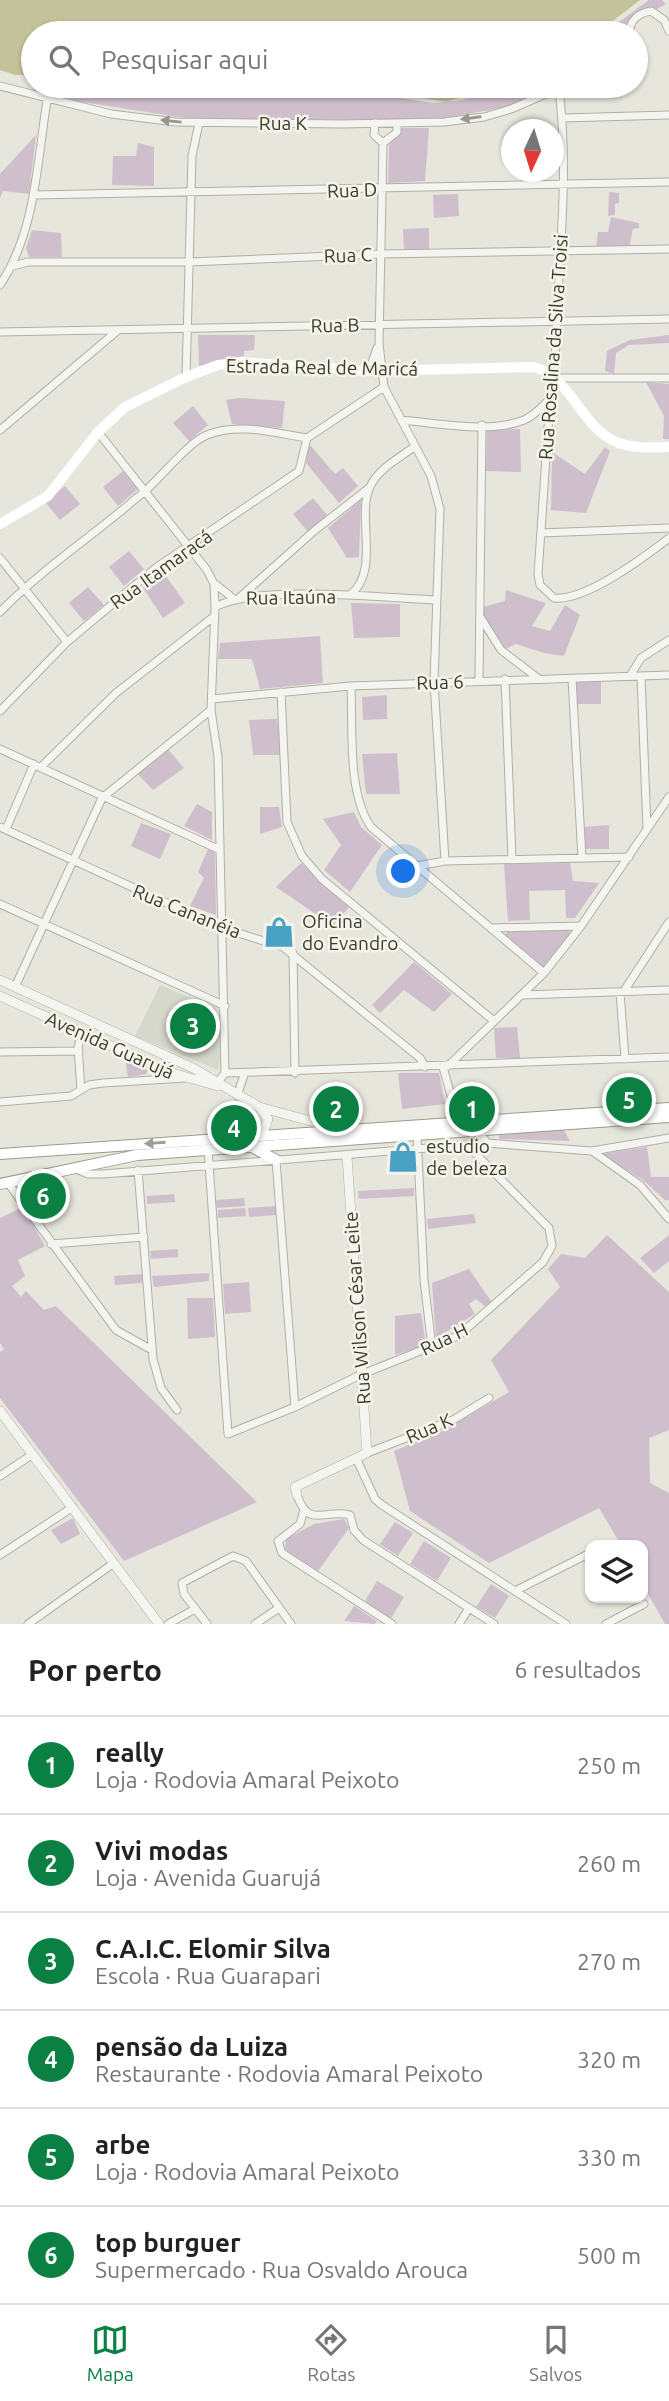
<!DOCTYPE html>
<html lang="pt">
<meta charset="utf-8">
<style>
body{margin:0;font-family:Ubuntu,sans-serif;background:#f2f2f2;color:#222}
.controls{position:absolute;right:21px;bottom:21px;display:grid;overflow:hidden;border-radius:14px;box-shadow:0 2px 5px #0004}
.controls button{width:63px;height:63px;display:grid;place-items:center;padding:0;border:0;border-bottom:2px solid #e0e0e0;background:#fff;color:#222;font:35px sans-serif}
.compass{position:absolute;left:501px;top:119px;width:63px;height:63px;border-radius:50%;background:#fff;box-shadow:0 2px 5px #0004;rotate:184deg}
.you{position:absolute;left:404px;top:872px;width:24px;height:24px;margin:-18px;border:5px solid #fff;border-radius:50%;background:#1a73e8;box-shadow:0 0 0 10px #1a73e833}
.badge{display:grid;place-items:center;width:46px;height:46px;border-radius:50%;background:#0b8043;color:#fff;font-size:23px;font-weight:700}
.pin{position:absolute;translate:-50% -50%;border:4px solid #fff;box-shadow:0 2px 7px #0006}
.list{margin:0;padding:0;list-style:none}
h2{display:flex;justify-content:space-between;align-items:center;height:91px;margin:0;padding:0 28px;font-size:30px}
h2 small{font-size:23px;font-weight:400;color:#767676}
.list li{display:grid;grid-template-columns:46px 1fr auto;gap:21px;align-items:center;box-sizing:border-box;height:98px;padding:0 28px;border-top:2px solid #e0e0e0}
.list b{display:block;font-size:26px;white-space:nowrap}
.list p{margin:0;font-size:23px;white-space:nowrap;color:#767676}
.list em{font-size:23px;font-style:normal;color:#767676}
.icon{flex:none;width:38px;height:38px;fill:none;stroke:currentColor;stroke-width:2;stroke-linecap:round;stroke-linejoin:round}
.map{position:relative;flex:none;width:669px;height:1624px;overflow:hidden}
.search{position:absolute;background:#fff;box-shadow:0 2px 5px #0004;left:21px;right:21px;top:21px;height:77px;display:flex;align-items:center;gap:18px;box-sizing:border-box;padding:0 24px;border-radius:38px;color:#767676;font-size:26px}
.sheet{height:679px;background:#fff}
nav{display:flex;justify-content:space-around;align-items:center;box-sizing:border-box;height:98px;border-top:2px solid #e0e0e0;background:#fff;font-size:19px;color:#767676}
nav a{display:grid;justify-items:center;gap:4px}
nav .on{color:#0b8043}
.map>svg:first-child{display:block}
</style>
<div class="map">
<svg width="669" height="1624" viewBox="0 0 669 1624">
<rect width="100%" height="100%" fill="#e6e6dd"/>
<path fill="#d6d8cc" d="M 160,985 L 216,1008 L 222,1050 L 218,1070 L 135,1036 Z"/>
<path fill="#cfbfcc" d="M 649,0 L 662,0 L 666,4 L 625,27 L 625,33 L 604,33 Z
M 59,86 L 110,86 L 167,94 L 181,86 L 195,86 L 221,95 L 333,87 L 432,103 L 463,100 L 501,86 L 551,86 L 517,105 L 446,118 L 390,120 L 191,119 L 51,97 L 51,89 Z
M 402,128 L 429,128 L 425,181 L 388,183 L 389,145 Z
M 36,135 L 29,194 L 3,191 L 0,198 L 0,174 Z
M 138,143 L 154,147 L 154,186 L 112,185 L 113,156 L 136,156 Z
M 609,192 L 619,193 L 619,203 L 615,204 L 615,215 L 608,216 Z
M 458,194 L 459,216 L 434,218 L 433,195 Z
M 611,217 L 639,223 L 639,228 L 633,229 L 629,249 L 596,248 L 598,232 L 608,232 Z
M 429,228 L 429,251 L 404,252 L 403,229 Z
M 32,230 L 61,233 L 62,257 L 29,257 L 26,248 Z
M 198,335 L 255,335 L 254,350 L 244,351 L 244,356 L 199,366 Z
M 669,335 L 669,343 L 629,345 L 616,353 L 614,374 L 605,371 L 607,351 L 630,340 Z
M 646,382 L 669,384 L 669,439 L 663,439 L 664,416 Z
M 239,398 L 285,401 L 282,428 L 232,424 L 226,400 Z
M 193,406 L 208,425 L 189,441 L 173,423 Z
M 520,429 L 521,472 L 486,471 L 487,430 Z
M 309,444 L 335,474 L 343,468 L 358,486 L 339,503 L 306,463 Z
M 605,447 L 610,451 L 586,513 L 551,510 L 552,452 L 585,474 Z
M 123,471 L 138,489 L 118,506 L 103,487 Z
M 65,486 L 80,504 L 60,520 L 45,502 Z
M 313,498 L 328,516 L 308,532 L 293,514 Z
M 361,500 L 359,557 L 347,558 L 328,528 Z
M 129,551 L 144,569 L 124,586 L 109,567 Z
M 163,572 L 185,603 L 163,618 L 143,588 Z
M 88,587 L 104,605 L 84,621 L 69,603 Z
M 506,590 L 546,603 L 532,626 L 550,631 L 565,605 L 580,615 L 564,656 L 544,653 L 516,644 L 505,649 L 479,608 L 505,601 Z
M 351,603 L 400,604 L 400,637 L 354,638 Z
M 320,636 L 323,683 L 260,689 L 252,659 L 218,659 L 220,643 Z
M 601,680 L 601,704 L 577,704 L 576,682 Z
M 387,695 L 387,719 L 363,720 L 362,697 Z
M 277,719 L 282,755 L 253,755 L 249,720 Z
M 167,748 L 184,768 L 153,790 L 136,772 Z
M 397,753 L 400,794 L 366,794 L 362,754 Z
M 197,804 L 212,812 L 212,840 L 184,826 Z
M 260,807 L 279,807 L 282,827 L 260,834 Z
M 354,812 L 361,827 L 382,845 L 350,892 L 324,870 L 341,845 L 323,819 Z
M 141,823 L 171,834 L 160,859 L 131,846 Z
M 609,825 L 609,849 L 585,849 L 584,827 Z
M 208,849 L 215,853 L 216,915 L 190,906 L 204,878 L 198,872 Z
M 301,863 L 349,907 L 333,926 L 276,887 Z
M 570,863 L 573,881 L 599,883 L 575,918 L 566,918 L 565,890 L 529,891 L 530,920 L 508,921 L 504,864 Z
M 569,930 L 571,933 L 543,967 L 504,936 L 507,932 Z
M 414,962 L 452,994 L 434,1012 L 404,990 L 380,1013 L 372,1005 Z
M 517,1027 L 520,1058 L 496,1058 L 494,1028 Z
M 125,1059 L 148,1070 L 146,1074 L 128,1077 Z
M 398,1073 L 439,1073 L 445,1104 L 402,1109 Z
M 564,1130 L 570,1141 L 499,1139 L 499,1135 Z
M 647,1147 L 651,1177 L 669,1177 L 669,1200 L 665,1200 L 643,1180 L 601,1154 Z
M 414,1188 L 414,1196 L 359,1199 L 358,1191 Z
M 174,1194 L 175,1202 L 147,1204 L 147,1196 Z
M 244,1198 L 245,1206 L 217,1208 L 216,1200 Z
M 276,1206 L 276,1215 L 249,1217 L 248,1208 Z
M 23,1207 L 45,1246 L 18,1260 L 25,1276 L 12,1286 L 21,1297 L 26,1291 L 44,1310 L 56,1306 L 257,1502 L 124,1561 L 0,1398 L 0,1352 L 4,1349 L 0,1343 L 0,1218 Z
M 245,1208 L 246,1216 L 218,1218 L 218,1210 Z
M 474,1214 L 476,1223 L 428,1229 L 427,1219 Z
M 607,1235 L 669,1292 L 669,1430 L 649,1438 L 650,1483 L 669,1493 L 669,1624 L 665,1624 L 643,1585 L 643,1545 L 621,1545 L 599,1508 L 489,1563 L 410,1511 L 394,1451 L 446,1429 L 509,1392 L 491,1360 L 560,1287 L 548,1269 L 561,1254 L 585,1258 Z
M 669,1235 L 669,1261 L 654,1273 L 640,1258 Z
M 178,1249 L 178,1257 L 151,1259 L 150,1251 Z
M 469,1269 L 491,1301 L 486,1307 L 476,1299 L 469,1304 L 475,1314 L 436,1338 L 432,1283 Z
M 209,1273 L 209,1281 L 154,1287 L 152,1276 Z
M 142,1274 L 142,1283 L 115,1285 L 114,1276 Z
M 249,1282 L 251,1312 L 225,1314 L 223,1284 Z
M 187,1298 L 213,1298 L 215,1337 L 188,1339 Z
M 421,1313 L 426,1345 L 395,1355 L 395,1316 Z
M 73,1518 L 80,1534 L 61,1544 L 51,1530 Z
M 344,1519 L 349,1528 L 318,1571 L 285,1550 L 286,1539 L 314,1524 Z
M 395,1522 L 413,1533 L 398,1556 L 380,1544 Z
M 424,1541 L 451,1558 L 437,1581 L 410,1564 Z
M 377,1581 L 404,1597 L 390,1620 L 363,1604 Z
M 491,1584 L 509,1596 L 495,1618 L 476,1607 Z
M 354,1606 L 377,1621 L 375,1624 L 344,1621 Z"/>
<path fill="#c4c29a" d="M 0,0 L 640,0 L 597,33 L 33,33 L 33,75 L 15,75 L 0,70 Z
M 207,86 L 497,86 L 446,102 L 398,94 L 356,93 L 333,87 L 256,94 L 234,93 Z"/>
<g fill="none" stroke-linecap="round" stroke-linejoin="round">
<defs>
<path id="minor" d="M 629,33 C 630,21 638,13 651,11 L 664,20 L 669,31
M 0,86 L 111,114 L 176,122 L 342,124 L 444,122 L 484,117 L 511,109 L 564,86
M 559,90 C 571,185 555,283 555,378 L 550,399 L 538,574 L 540,585 L 554,598 C 586,601 643,558 669,538
M 563,118 L 669,115
M 375,123 L 374,135 L 383,143 L 379,344 L 384,387 L 431,476 L 440,509 L 434,682 L 445,861
M 383,143 L 397,132 L 397,123
M 34,195 L 669,182
M 13,266 L 28,262 L 189,262 L 382,254 L 669,249
M 0,285 C 36,231 37,162 47,100
M 0,332 L 669,319
M 369,371 L 377,348
M 186,377 L 192,156 L 199,123
M 555,378 L 669,378
M 401,420 C 438,423 489,434 524,420 C 534,416 542,407 550,399
M 0,430 L 117,331
M 98,432 L 207,570 L 214,584 L 215,607
M 541,533 L 669,528
M 0,558 L 67,642
M 215,584 L 234,599
M 350,595 C 381,571 356,516 370,487 C 378,469 399,458 414,447
M 239,598 L 314,531 L 369,488
M 0,612 C 45,566 99,532 147,489 C 163,475 189,442 207,435 C 238,422 274,433 307,438
M 481,618 L 501,650 L 539,679
M 630,676 L 641,658 L 669,640
M 641,676 L 647,829
M 505,679 L 512,859
M 572,679 L 582,858
M 479,680 L 482,425
M 351,686 C 353,728 347,793 371,827 L 544,973
M 281,692 L 287,822 L 302,856 L 322,879 L 494,1021
M 212,699 L 351,686 L 669,675
M 211,710 L 218,757 L 225,1073
M 0,711 L 67,642 L 157,567 L 299,471 L 307,438 L 384,387
M 0,749 L 218,849
M 41,767 L 116,693 L 212,618
M 0,827 L 222,928 L 283,947 L 420,1058 L 425,1067
M 6,829 L 34,764
M 417,866 L 445,861 L 629,857
M 0,904 L 225,1006
M 492,928 L 581,926
M 293,953 L 295,1073
M 15,987 L 102,798 L 211,710 L 215,607 C 257,584 386,598 436,600
M 624,991 L 669,922
M 620,992 L 625,1059
M 523,995 L 669,990
M 0,1052 L 79,1051
M 448,1066 L 544,973 L 581,926 L 669,797
M 443,1067 L 459,1124
M 218,1082 L 225,1073 L 669,1057
M 81,1090 L 78,1047 L 82,1033
M 237,1096 L 244,1075
M 0,1102 L 71,1096 L 89,1085 L 103,1083 L 185,1078
M 417,1135 L 424,1280 L 432,1347
M476.5 1142a4.5 4.5 0 1 1 9 0a4.5 4.5 0 1 1-9 0Z
M 486,1143 L 592,1151 L 669,1138
M 208,1149 L 228,1434 L 295,1407 L 360,1375 L 458,1336 L 543,1262 L 552,1246 L 549,1228 L 468,1146
M 592,1151 L 640,1185 L 669,1219
M 276,1160 L 295,1407
M 74,1168 L 88,1174 L 103,1174 L 478,1144
M 138,1170 L 153,1359 L 161,1388 L 177,1410
M 8,1183 L 116,1330 L 152,1350
M 51,1244 L 144,1237
M 367,1453 L 453,1420 L 489,1398
M 356,1458 L 375,1499 L 382,1505 L 566,1624
M 0,1476 L 33,1454
M 297,1495 C 309,1530 325,1508 350,1515 L 354,1530 L 363,1540 L 494,1624
M 304,1510 L 300,1524 L 278,1541 L 282,1553 L 392,1624
M 605,1545 L 606,1545
M 0,1555 L 73,1507
M 515,1591 L 590,1553
M 28,1624 L 114,1563
M 168,1624 L 195,1609
M 207,1624 L 184,1594 L 182,1583 L 233,1556 L 246,1561 L 291,1624
M 255,1624 L 279,1608
M 459,1624 L 469,1608
M 606,1624 L 644,1604"/>
<path id="tertiary" d="M 0,980 L 193,1068 L 259,1107 L 340,1129
M 0,996 L 169,1072 L 218,1086
M 260,1108 L 268,1119 L 262,1135
M 0,1411 L 159,1624
M 297,1495 L 295,1487 L 367,1453 L 347,1156"/>
<path id="trunk" d="M 252,1147 L 276,1160
M 0,1154 L 669,1108
M 0,1184 L 137,1155 L 669,1117"/>
</defs>
<use href="#minor" stroke="#afb0a3" stroke-width="9"/>
<use href="#tertiary" stroke="#afb0a3" stroke-width="10"/>
<use href="#trunk" stroke="#9b9c86" stroke-width="12"/>
<use href="#minor" stroke="#f4f5f0" stroke-width="7"/>
<use href="#tertiary" stroke="#f4f5f0" stroke-width="9"/>
<path stroke="#fff" stroke-width="10" d="M 0,524 L 48,496 L 98,432 L 125,407 L 186,377 L 218,365 L 241,362 L 369,371 L 533,367 C 572,376 581,430 619,443 C 635,449 653,447 669,447"/>
<use href="#trunk" stroke="#fff" stroke-width="10"/>
</g>
<defs><path id="oneway-solid" d="M-6-.8H1V-3.2L6.5 0L1 3.2V.8H-6Z" transform="scale(1.75)"/></defs>
<g fill="#97988c">
<use href="#oneway-solid" transform="translate(471 118) rotate(172)"/>
<use href="#oneway-solid" transform="translate(171 121) rotate(-174)"/>
</g>
<use fill="#9c9e94" href="#oneway-solid" transform="translate(155 1143) rotate(176)"/>
<defs>
<symbol id="shop-bare" viewBox="-9 -9 18 18"><path d="M-5-2.5h2.3a2.7 3.5 0 0 1 5.4 0H5L5.5 6h-11ZM-1.5-2.5h3a1.5 2.3 0 0 0-3 0Z" fill="#49a1c4" stroke="#f4f4ec" stroke-width="2.5" paint-order="stroke"/></symbol>
</defs>
<g fill-rule="evenodd">
<use href="#shop-bare" x="257" y="910" width="44" height="44"/>
<use href="#shop-bare" x="381" y="1135" width="44" height="44"/>
</g>
<g text-anchor="middle" stroke-width="5" stroke-linejoin="round" paint-order="stroke">
<g font-size="19" fill="#3a3c28" stroke="#f4f4ec">
<text x="283" y="130">Rua K</text>
<text transform="translate(352 190) rotate(-2)" y="7">Rua D</text>
<text transform="translate(348 255) rotate(-2)" y="7">Rua C</text>
<text transform="translate(335 325) rotate(-1)" y="7">Rua B</text>
<text transform="translate(553 347) rotate(-86)" y="7">Rua Rosalina da Silva Troisi</text>
<text transform="translate(322 367) rotate(1)" y="7">Estrada Real de Maricá</text>
<text transform="translate(161 569) rotate(-36)" y="7">Rua Itamaracá</text>
<text transform="translate(291 597) rotate(-1)" y="7">Rua Itaúna</text>
<text transform="translate(440 682) rotate(-2)" y="7">Rua 6</text>
<text transform="translate(187 911) rotate(22)" y="7">Rua Cananéia</text>
<text transform="translate(110 1045) rotate(24)" y="7">Avenida Guarujá</text>
<text transform="translate(357 1308) rotate(-94)" y="7">Rua Wilson César Leite</text>
<text transform="translate(444 1339) rotate(-26)" y="7">Rua H</text>
<text transform="translate(429 1428) rotate(-23)" y="7">Rua K</text>
</g>
<g font-size="19" fill="#3a3c28" stroke="#f4f4ec" text-anchor="start">
<text x="302" y="928">Oficina<tspan x="302" dy="22">do Evandro</tspan></text>
<text x="426" y="1153">estudio<tspan x="426" dy="22">de beleza</tspan></text>
</g>
</g>
</svg>
<div class="controls">
<button><svg class="icon" aria-label="layers" viewBox="0 0 24 24"><path d="M12 4l9 5-9 5-9-5zM3 14l9 5 9-5"/></svg></button>
</div>
<svg class="compass" viewBox="-18 -18 36 36"><path d="M0-13l5 13h-10z" fill="#e53935"/><path d="M0 13l5-13h-10z" fill="#767676"/></svg>
<div class="you"></div>
<div class="pin badge" style="left:472px;top:1109px">1</div>
<div class="pin badge" style="left:336px;top:1109px">2</div>
<div class="pin badge" style="left:193px;top:1026px">3</div>
<div class="pin badge" style="left:234px;top:1128px">4</div>
<div class="pin badge" style="left:629px;top:1100px">5</div>
<div class="pin badge" style="left:43px;top:1196px">6</div>
<div class="search"><svg class="icon" aria-label="search" viewBox="0 0 24 24"><circle cx="10" cy="10" r="6"/><path d="M15 15l6 6"/></svg>Pesquisar aqui</div>
</div>
<section class="sheet">
<h2>Por perto<small>6 resultados</small></h2>
<ul class="list">
<li><span class="badge">1</span><div><b>really</b><p>Loja · Rodovia Amaral Peixoto</p></div><em>250 m</em></li>
<li><span class="badge">2</span><div><b>Vivi modas</b><p>Loja · Avenida Guarujá</p></div><em>260 m</em></li>
<li><span class="badge">3</span><div><b>C.A.I.C. Elomir Silva</b><p>Escola · Rua Guarapari</p></div><em>270 m</em></li>
<li><span class="badge">4</span><div><b>pensão da Luiza</b><p>Restaurante · Rodovia Amaral Peixoto</p></div><em>320 m</em></li>
<li><span class="badge">5</span><div><b>arbe</b><p>Loja · Rodovia Amaral Peixoto</p></div><em>330 m</em></li>
<li><span class="badge">6</span><div><b>top burguer</b><p>Supermercado · Rua Osvaldo Arouca</p></div><em>500 m</em></li>
</ul>
</section>
<nav>
<a class="on"><svg class="icon" aria-label="map" viewBox="0 0 24 24"><path d="M3 6l6-2 6 2 6-2v14l-6 2-6-2-6 2zM9 4v14M15 6v14"/></svg>Mapa</a>
<a><svg class="icon" aria-label="directions" viewBox="0 0 24 24"><path d="M12 3l9 9-9 9-9-9zM9 14v-3h6M13 9l2 2-2 2"/></svg>Rotas</a>
<a><svg class="icon" aria-label="saved" viewBox="0 0 24 24"><path d="M7 4h10v16l-5-4-5 4z"/></svg>Salvos</a>
</nav>
